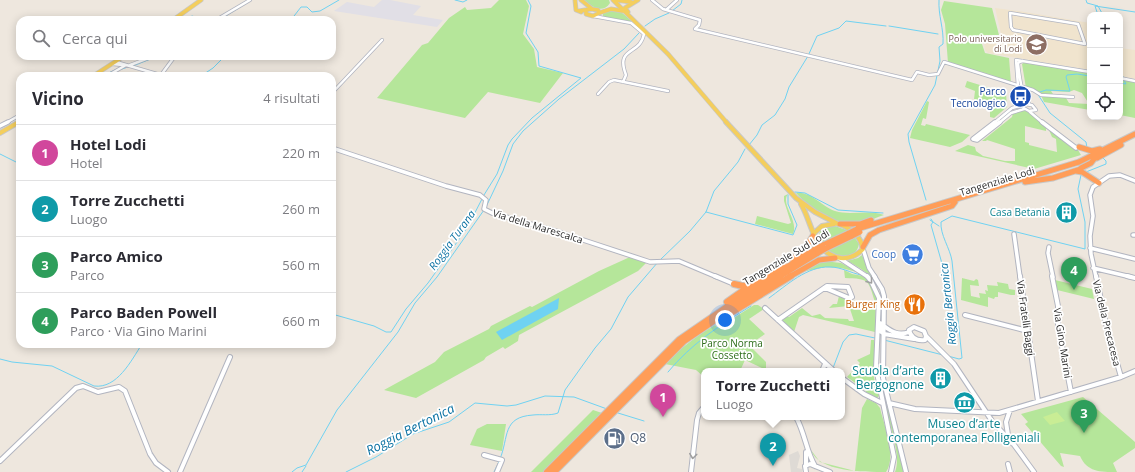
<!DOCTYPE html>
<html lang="it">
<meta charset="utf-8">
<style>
body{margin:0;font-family:"Open Sans",sans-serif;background:#f2f2f3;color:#2b2b33}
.controls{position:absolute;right:12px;top:12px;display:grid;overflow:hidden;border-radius:8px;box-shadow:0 2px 10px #0003}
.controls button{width:36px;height:36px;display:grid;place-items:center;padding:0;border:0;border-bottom:1px solid #e1e1e2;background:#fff;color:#2b2b33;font:20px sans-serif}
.you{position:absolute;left:725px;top:320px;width:14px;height:14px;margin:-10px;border:3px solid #fff;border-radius:50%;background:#1a73e8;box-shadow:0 0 0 6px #1a73e833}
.badge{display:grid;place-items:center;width:26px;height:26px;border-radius:50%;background:#d93025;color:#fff;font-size:13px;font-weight:700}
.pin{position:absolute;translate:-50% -33px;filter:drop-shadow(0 1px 2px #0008)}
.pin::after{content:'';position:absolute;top:21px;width:14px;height:12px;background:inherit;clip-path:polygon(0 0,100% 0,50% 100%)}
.popup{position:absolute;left:701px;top:368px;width:144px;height:52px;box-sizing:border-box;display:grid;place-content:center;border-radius:8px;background:#fff;filter:drop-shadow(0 1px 3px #0005);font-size:13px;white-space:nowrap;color:#7c7c81}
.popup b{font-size:15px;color:#2b2b33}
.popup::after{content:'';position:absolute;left:50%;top:100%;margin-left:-8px;border:8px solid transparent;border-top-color:#fff}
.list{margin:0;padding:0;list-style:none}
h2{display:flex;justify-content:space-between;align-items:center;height:52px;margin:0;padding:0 16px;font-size:17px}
h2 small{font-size:13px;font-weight:400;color:#7c7c81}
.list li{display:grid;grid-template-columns:26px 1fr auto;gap:12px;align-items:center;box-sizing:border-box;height:56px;padding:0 16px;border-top:1px solid #e1e1e2}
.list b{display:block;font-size:15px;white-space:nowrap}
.list p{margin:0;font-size:13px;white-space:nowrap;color:#7c7c81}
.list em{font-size:13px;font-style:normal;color:#7c7c81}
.icon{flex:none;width:22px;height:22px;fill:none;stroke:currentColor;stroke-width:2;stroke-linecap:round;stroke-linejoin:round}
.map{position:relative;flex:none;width:1135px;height:472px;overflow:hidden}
.search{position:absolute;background:#fff;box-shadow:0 2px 10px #0003;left:16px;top:16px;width:320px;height:44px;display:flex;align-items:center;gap:10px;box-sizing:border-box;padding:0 14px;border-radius:12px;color:#7c7c81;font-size:15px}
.panel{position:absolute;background:#fff;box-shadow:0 2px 10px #0003;left:16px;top:72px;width:320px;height:276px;border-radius:12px}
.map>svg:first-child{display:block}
</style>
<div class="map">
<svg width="1135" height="472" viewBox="0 0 1135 472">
<rect width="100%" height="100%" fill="#eee7de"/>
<path fill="#e1dfe6" d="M 382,0 L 390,0 L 421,6 L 413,15 L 443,20 L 437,27 L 334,11 L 347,2 L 374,7 Z"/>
<path fill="#f0e4ce" d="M 995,8 L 1019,11 L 1090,23 L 1090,70 L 988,53 L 985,50 L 983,35 L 1002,38 Z
M 1120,48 L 1135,50 L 1135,79 L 1120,76 Z"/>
<path fill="#b5e69a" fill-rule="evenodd" d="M 499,0 L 526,0 L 529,6 L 523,34 L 534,49 L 537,67 L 563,73 L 540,103 L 488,92 L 465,118 L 377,98 L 422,45 L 428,43 L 449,18 L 465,7 L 467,10 L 491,8 Z
M 584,0 L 609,0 L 610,3 C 603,14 591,7 584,0 Z
M 944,1 L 992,8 L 999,35 L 979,35 L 985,53 L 1009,58 L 1011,83 L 948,63 L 945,24 L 941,10 Z
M 613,9 L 621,12 L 633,22 L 603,17 L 603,13 Z
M 1025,62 L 1090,73 L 1090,110 L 1044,102 L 1040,93 L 1026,88 L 1022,64 ZM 1074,90 L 1082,93 L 1089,104 L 1069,103 L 1066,98 L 1055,97 L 1051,91 L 1069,92 Z
M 1120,79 L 1135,82 L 1135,118 L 1120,115 Z
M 967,81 L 1006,93 L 1007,107 L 994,118 L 990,117 L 990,103 L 974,99 L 975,91 L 965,87 Z
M 927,101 L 929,102 L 926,119 L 923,118 L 921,125 L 925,126 L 926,124 L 970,135 L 962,142 L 950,147 L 910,138 L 912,130 Z
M 1022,109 L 1030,113 L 1049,127 L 1046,129 L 1046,131 L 1025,126 L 1025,142 L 1029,143 L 1029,145 L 1057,152 L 1056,139 L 1052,137 L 1049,130 L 1051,129 L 1078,150 L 1081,155 L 1034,169 L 955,151 L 968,145 L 975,147 L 976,151 L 983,156 L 1005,161 L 1015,161 L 1015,149 L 987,140 L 986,141 L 982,141 L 1012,117 L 1013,113 Z
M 796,193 C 809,190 823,207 835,211 C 851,216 868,209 884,215 C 877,217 870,221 863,222 C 837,227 813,211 796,193 Z
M 788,194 C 780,204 799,220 793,234 L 755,224 L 757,216 L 788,224 L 791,223 L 784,201 L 784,196 Z
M 835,226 L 849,231 L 820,245 L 818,240 L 820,231 L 824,228 Z
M 855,238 L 859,244 C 856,261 838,257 827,251 Z
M 862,255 L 868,270 L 880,290 L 883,298 L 882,317 C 881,310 883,304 882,297 C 879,280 862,268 847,261 L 858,258 Z
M 630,257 L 647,262 L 638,271 L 519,335 L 518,341 L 505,349 L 503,347 L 486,357 L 484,360 L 416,398 L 384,390 L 435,362 L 444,352 L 489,329 L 491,326 L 530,306 L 532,307 L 599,271 Z
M 824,261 L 841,263 L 861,273 L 841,268 L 825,267 L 802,272 Z
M 844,270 L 852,274 L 863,276 L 870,282 L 876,297 L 875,332 L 803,315 L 799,317 L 794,332 L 782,321 L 787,316 L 789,317 L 802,308 L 812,316 L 820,314 L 825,318 L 848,319 L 849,321 L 854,321 L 849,306 L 829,308 L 833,304 L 837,304 L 839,296 C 852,302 864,302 875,302 C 868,279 869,279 845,278 Z
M 962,278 L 974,281 L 976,279 L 978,280 L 979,286 L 970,285 L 971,296 L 980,298 L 979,293 L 986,294 L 985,290 L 988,291 L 987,285 L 998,286 L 997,282 L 1008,284 L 1009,289 L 1015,290 L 1015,295 L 1011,295 L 998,292 L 998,297 L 995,297 L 994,299 L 988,297 L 988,307 L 961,300 Z
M 1055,280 L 1092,289 L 1094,299 L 1057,290 Z
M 754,305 L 758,305 L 764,309 L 749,319 L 765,334 L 749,345 L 766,362 L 766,370 L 745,360 L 740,371 L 704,371 L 704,377 L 696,370 L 665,364 C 681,348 696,336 715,325 L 718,328 Z
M 871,340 L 874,340 L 874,378 L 879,396 L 877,398 L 865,393 L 866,391 L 847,377 L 860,363 L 857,360 L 870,354 Z
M 1083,397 L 1135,442 L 1135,448 L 1113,463 L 1117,472 C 1100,472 1087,472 1080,456 L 1060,453 L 1064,467 L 1061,466 L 1025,424 L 1028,422 L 1021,414 Z
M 867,399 L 876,403 L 880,408 C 884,425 897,457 886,472 C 864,472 818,472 811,450 L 820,462 L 855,471 L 862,408 Z
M 886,408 L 889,409 L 904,472 L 895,472 C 902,455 889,426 886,408 Z
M 593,410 L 602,413 L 543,472 L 531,472 Z
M 487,424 L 506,424 L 502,451 L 470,445 L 477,429 Z"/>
<path fill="#c9ed95" d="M 1057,412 L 1065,421 L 1050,425 L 1043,417 Z"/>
<path fill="#dedad5" d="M 798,451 L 800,456 L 797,468 L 802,469 L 802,472 L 791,472 L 789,455 Z"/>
<path fill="#6fd2f2" d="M 559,298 L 558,309 L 502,340 L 496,332 Z"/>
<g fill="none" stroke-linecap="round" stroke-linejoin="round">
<path stroke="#6fd2f2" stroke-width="1" d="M 455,0 L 463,2 L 467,0
M 1086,0 L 1087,3 L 1098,6 L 1103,15
M 672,11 L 681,4 L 682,0
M 1098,15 L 1095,6 L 1135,12
M 185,20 L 192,16 L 205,20
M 219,20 L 242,6
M 291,20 L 301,7 L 307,7 L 312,12 L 320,11 L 339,0
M 645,26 L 655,19 L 669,13
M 889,26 L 938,34
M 133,66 L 158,56
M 1120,68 L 1123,77
M 122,69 L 128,67
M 102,76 L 115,70
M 201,76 L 213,68 L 225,56
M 1120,83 L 1126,84 L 1124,80
M 749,145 L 757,135 L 762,125 L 775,115 L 785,99 L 789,87 L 808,56 L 817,36 L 839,28 L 846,21 L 886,26
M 1087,148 L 1086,142 L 1050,113 L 1037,93 L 1046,90 L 1070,91 L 1066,77 L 1067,75 L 1077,74 L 1090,76
M 0,154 L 20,164
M 1086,172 L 1106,164 L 1106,161 L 1103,158
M 795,192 L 805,193 L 838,210 L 883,213
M 484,195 L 497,174 L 508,145 L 512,139 L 532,118 L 581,78 L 539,66 L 538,52 L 526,33 L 531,6 L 528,0
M 926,200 L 909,142 L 908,134 L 935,85 L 940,61 L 939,47 L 943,44 C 944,29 938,15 939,0
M 486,207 L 503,171 L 513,144 L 523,131 L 559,99 L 624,49 L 639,33
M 706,212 L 793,235 L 797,225 L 788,204 L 788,195
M 931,219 L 933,222 L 931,225 L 945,274 L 945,284
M 930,220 L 939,226
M 660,260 L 690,231 L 706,212 L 714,191 L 738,162 L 745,149
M 769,298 C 787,285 807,266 830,267 C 841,267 851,273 861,275
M 332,314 L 374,326 L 386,332 L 391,332 L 406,309 L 428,283 L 467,228 L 482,199
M 884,340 L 943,355
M 948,356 L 959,359 L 962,358 L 952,261 C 950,248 940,235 941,222 L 952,216 L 1085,249 L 1085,222 L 1078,189 L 1081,175
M 0,359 L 12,362 L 52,366 L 94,386 C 117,389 131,361 142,344
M 833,368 L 843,342 L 849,335 L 856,334 L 875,338
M 668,372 C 691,344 720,325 751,306
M 618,413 L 644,421
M 500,459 C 509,437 502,417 533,415 C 541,414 550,416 558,413 L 565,390 L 595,348 L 611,329 L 628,297 L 658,262
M 292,472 L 297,468 L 306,465 L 337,410 L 398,332 L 415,303 L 437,277 L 484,210
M 302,472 L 306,466
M 346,472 L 376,457 L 413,434 L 449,422 L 475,403 L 507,406 L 516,405 L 545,396 L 574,397 L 607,409
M 494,472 L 499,462"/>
<defs>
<path id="minor-far2" d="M 652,0 L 663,9 L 700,20 L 699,25 L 695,29
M 666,10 L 677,0
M 1010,13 L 1078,24 L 1085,44 L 1013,30 L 1011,27 Z
M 593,16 L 631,23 L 644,34 C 640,56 615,46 626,75 L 623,82
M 216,20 L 250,0
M 695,29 L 912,80 L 917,72 L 929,75 L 938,74 L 944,62 L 1033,90 L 1041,95 L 1073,97
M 1023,61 L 1019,62 L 1018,64 C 1020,79 1021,93 1030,105
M 116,62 L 164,76
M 112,64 L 123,65
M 130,65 L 154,56
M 161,75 L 175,56
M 107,76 L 126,65
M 1120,78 L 1135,81
M 332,93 L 382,40
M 598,94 L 609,82 L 614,80 L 668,91
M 1024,104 L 1032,105 L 1036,110 L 1029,111 L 1022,107 L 1024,103 L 1018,86 L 1016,60 L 1090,72
M 1030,112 L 1043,123
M 6,123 L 20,115
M 994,123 L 1012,108 L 1023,105
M 999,123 L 1011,113 L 1024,109"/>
<path id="minor-far1" d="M 995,122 L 973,139 L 977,140 L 1000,122
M 1042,122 L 1076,148
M 0,126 L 8,122
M 332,148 L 446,186 L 480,195 L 486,200 L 484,209 L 492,213 L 562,233 L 650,262 L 679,261 L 717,277
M 1014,234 L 1020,277
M 1133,235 L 1135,235
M 1049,247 L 1048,253 L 1053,277
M 1090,248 L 1135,259
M 863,249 L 869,268 L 875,277
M 839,258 L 868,277
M 1093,268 L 1131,277
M 1096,277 L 1091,254 L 1090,236 L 1093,216 L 1090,195 L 1093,187 L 1109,176 L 1120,175 L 1135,181"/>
<path id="minor" d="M 715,276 L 734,284
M 867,276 L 871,281 L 879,298 L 876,368 L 894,457 L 891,472
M 874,276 L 882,289 L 884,296 L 883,378 L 906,472
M 1020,276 L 1038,401
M 1052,276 L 1058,306 L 1058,325 L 1071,392
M 1096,276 L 1106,324 L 1121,377
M 1127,276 L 1135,278
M 765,308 L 834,371
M 965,315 L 1028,331
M 778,320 L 827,286 L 848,287 L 852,297 L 849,298 L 825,288
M 880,323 L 880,331 L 884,334 L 914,339
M 884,326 C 892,332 899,336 909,332
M 914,327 L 924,331 L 926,336 L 925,340 C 917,341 911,338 909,330 Z
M 926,336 L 954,364 L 992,421 L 1013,444
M 822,371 L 825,364
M 842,378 L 864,394 L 882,403
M 889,403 L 915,409 L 999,413 L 1121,377 L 1135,371
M 796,417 C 805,433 806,451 815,466
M 1008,435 L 1006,422 L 1010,410
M 1012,442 L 1034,472
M 806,452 L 806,465
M 484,455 L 502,460 L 497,472
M 0,461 L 76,388 L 83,386 L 98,392 L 119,387 L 125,391 L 150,454 L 156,463 L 168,472
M 1008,464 L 1010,472
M 180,472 L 230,357
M 691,472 L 697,420 L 699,413 L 704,407
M 806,472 L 805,466 L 810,464 L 830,472"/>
<path id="major-far1" d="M 575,0 L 576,10 L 581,12
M 581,0 L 591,8
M 613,0 L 668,54 L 727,123
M 615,0 L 631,2
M 579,11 L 591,9 L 598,10 L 599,13 L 593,16 L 586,14 L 586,11
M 628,12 L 625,8 L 638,0
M 599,13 L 611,9 L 623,11
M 173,20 L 201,0
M 93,76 L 124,56
M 17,123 L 20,121"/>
<path id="major" d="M 726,122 L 796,198 L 815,212 L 838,224
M 0,133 L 19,122
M 801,204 C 813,224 813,254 841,258 C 850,259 857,255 863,249 C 861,237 853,230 842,225
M 813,234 L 822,226 L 834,224"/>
<path id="highway-far1" d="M 1079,147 L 1092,151 L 1100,149
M 1097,158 L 1121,145
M 1076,171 L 1082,172 L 1099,183
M 1081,172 L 1081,168 L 1091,163 L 1094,159
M 1025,182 L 1053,178 L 1081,169
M 840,224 L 860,224 L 871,220
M 857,229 L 1079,162 L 1135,134
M 823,245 L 849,233
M 863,247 L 870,235 L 879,230 L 952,206 L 955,202
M 827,248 L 852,236
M 792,259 L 803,251 L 813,236
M 762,277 L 784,263
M 771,277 L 815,249
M 779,277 L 818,253
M 789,277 L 819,260 L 835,258"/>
<path id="highway" d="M 734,284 L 743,286 L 749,285
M 727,302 L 764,276
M 726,316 L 791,276
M 547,472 L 679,340 L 772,276
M 554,472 L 684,341 L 780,276"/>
</defs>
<use href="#minor-far2" stroke="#b2b5c0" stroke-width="4"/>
<use href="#minor-far1" stroke="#b2b5c0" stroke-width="5.5"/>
<use href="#minor" stroke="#b2b5c0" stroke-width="6"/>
<use href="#major-far1" stroke="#c8c8c8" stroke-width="5"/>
<use href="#major" stroke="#c8c8c8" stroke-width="6"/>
<use href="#highway-far1" stroke="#c8c8c8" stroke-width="7"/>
<use href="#highway" stroke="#c8c8c8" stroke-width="8"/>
<use href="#minor-far2" stroke="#fff" stroke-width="2.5"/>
<use href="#minor-far1" stroke="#fff" stroke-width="3.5"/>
<use href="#minor" stroke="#fff" stroke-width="4"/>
<use href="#major-far1" stroke="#f4ce5d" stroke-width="3.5"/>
<use href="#major" stroke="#f4ce5d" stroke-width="4"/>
<use href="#highway-far1" stroke="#ff9d58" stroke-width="5"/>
<use href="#highway" stroke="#ff9d58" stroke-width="6"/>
<defs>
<path id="highway-bridge" d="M 849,233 L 857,229
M 852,236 L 860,232
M 815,249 L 823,245
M 818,253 L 827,248"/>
</defs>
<use href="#highway-bridge" stroke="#c8c8c8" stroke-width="7" stroke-linecap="butt"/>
<use href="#highway-bridge" stroke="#ff9d58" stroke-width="5"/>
</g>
<defs><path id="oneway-chevron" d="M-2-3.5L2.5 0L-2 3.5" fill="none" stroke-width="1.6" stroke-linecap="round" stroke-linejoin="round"/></defs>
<g stroke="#a0a0a0">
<use href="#oneway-chevron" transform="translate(870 281) rotate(52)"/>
<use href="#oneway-chevron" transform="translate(693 456) rotate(97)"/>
</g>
<defs>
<symbol id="university-disc" viewBox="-11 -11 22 22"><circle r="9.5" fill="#8d6e63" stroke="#fff"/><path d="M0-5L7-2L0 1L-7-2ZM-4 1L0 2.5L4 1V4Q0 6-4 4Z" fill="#fff"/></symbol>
<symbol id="bus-disc" viewBox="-11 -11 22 22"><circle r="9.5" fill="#1a4fb4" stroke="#fff"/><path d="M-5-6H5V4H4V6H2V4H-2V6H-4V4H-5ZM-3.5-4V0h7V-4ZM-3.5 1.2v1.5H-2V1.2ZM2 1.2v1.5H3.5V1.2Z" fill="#fff"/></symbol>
<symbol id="building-disc" viewBox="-11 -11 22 22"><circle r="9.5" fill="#0f9aa8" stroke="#fff"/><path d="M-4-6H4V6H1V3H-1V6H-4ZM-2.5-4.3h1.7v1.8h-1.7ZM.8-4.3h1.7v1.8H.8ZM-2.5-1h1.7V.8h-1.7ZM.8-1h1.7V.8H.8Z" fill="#fff"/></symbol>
<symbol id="supermarket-disc" viewBox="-11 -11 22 22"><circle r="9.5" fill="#3f7fe0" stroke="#fff"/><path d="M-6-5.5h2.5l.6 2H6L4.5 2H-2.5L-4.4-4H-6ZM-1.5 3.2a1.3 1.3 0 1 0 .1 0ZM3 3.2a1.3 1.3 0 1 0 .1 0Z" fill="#fff"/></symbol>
<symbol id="restaurant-disc" viewBox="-11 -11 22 22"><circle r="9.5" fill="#e8710a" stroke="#fff"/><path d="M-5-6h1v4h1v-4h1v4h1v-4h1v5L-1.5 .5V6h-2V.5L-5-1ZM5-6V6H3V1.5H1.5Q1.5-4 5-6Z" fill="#fff"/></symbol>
<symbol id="museum-disc" viewBox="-11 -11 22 22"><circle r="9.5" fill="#0f9aa8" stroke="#fff"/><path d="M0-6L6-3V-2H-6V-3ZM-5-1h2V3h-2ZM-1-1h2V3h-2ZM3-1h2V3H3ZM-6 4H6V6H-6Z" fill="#fff"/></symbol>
<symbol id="fuel-disc" viewBox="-11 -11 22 22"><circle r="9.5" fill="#5c6f8a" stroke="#fff"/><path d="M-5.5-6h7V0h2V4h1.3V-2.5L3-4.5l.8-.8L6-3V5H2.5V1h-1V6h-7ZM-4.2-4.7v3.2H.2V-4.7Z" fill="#fff"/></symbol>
</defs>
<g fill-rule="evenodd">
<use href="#university-disc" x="1024" y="32" width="25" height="25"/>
<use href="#bus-disc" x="1008" y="84" width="25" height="25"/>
<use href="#building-disc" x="1054" y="200" width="25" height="25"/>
<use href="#supermarket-disc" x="900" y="242" width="25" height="25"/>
<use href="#restaurant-disc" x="902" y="292" width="25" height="25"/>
<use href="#building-disc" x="928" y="366" width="25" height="25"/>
<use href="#museum-disc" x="952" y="390" width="25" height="25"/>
<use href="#fuel-disc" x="602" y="426" width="25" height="25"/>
</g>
<g text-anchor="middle" stroke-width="3.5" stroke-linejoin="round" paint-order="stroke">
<g font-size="9" fill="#785e54" stroke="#fff" text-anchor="end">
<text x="1022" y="42">Polo universitario<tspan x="1022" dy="10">di Lodi</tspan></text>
</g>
<g font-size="10" fill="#164399" stroke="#fff" text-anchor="end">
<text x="1006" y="95">Parco<tspan x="1006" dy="12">Tecnologico</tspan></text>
</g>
<g font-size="10" fill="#2c2c2c" stroke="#fff">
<text transform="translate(997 181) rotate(-17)" y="4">Tangenziale Lodi</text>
<text transform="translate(538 226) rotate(17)" y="4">Via della Marescalca</text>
<text transform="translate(786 257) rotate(-31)" y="4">Tangenziale Sud Lodi</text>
<text transform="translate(1026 318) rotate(82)" y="4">Via Fratelli Baggi</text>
<text transform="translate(1107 323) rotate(76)" y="4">Via della Precacesa</text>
<text transform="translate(1063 343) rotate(81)" y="4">Via Gino Marini</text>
</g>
<g font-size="10" fill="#0d838f" stroke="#fff" text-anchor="end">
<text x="1050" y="216">Casa Betania</text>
</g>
<g font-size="10" fill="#366cbe" stroke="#fff" text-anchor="end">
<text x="896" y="258">Coop</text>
</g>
<g font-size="10" fill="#c56008" stroke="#fff" text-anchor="end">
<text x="900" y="308">Burger King</text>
</g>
<g font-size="10" fill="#2c6c19" stroke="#fff">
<text x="732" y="347">Parco Norma<tspan x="732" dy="12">Cossetto</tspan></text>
</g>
<g font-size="11" font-style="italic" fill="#0a71a2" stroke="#fff">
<text transform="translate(452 240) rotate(-54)" y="4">Roggia Turana</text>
<text transform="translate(948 304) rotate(-96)" y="4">Roggia Bertonica</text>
</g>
<g font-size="12" fill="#0d838f" stroke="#fff" text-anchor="end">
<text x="924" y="375">Scuola d’arte<tspan x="924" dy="14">Bergognone</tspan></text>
<text x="964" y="428" text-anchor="middle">Museo d’arte<tspan x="964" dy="14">contemporanea Folligeniali</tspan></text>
</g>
<g font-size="12" fill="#4e5e75" stroke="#fff" text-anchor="start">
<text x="630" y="442">Q8</text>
</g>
<g font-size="13" font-style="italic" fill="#0a71a2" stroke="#fff">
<text transform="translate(410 429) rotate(-27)" y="5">Roggia Bertonica</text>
</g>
</g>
</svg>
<div class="controls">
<button>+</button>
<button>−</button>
<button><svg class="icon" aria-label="locate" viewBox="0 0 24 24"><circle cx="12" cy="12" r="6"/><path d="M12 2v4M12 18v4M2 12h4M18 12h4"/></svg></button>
</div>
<div class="you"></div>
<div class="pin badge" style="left:663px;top:417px;background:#d1479c">1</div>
<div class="pin badge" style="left:773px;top:466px;background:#0f9aa8">2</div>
<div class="popup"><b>Torre Zucchetti</b>Luogo</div>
<div class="pin badge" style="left:1084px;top:433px;background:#2e9e5b">3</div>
<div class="pin badge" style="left:1074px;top:290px;background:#2e9e5b">4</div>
<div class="search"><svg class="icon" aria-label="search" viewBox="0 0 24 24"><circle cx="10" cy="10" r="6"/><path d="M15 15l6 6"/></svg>Cerca qui</div>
<section class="panel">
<h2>Vicino<small>4 risultati</small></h2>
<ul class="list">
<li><span class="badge" style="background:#d1479c">1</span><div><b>Hotel Lodi</b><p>Hotel</p></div><em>220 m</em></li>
<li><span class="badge" style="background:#0f9aa8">2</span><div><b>Torre Zucchetti</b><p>Luogo</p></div><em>260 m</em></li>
<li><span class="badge" style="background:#2e9e5b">3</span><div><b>Parco Amico</b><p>Parco</p></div><em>560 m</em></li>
<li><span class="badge" style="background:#2e9e5b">4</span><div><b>Parco Baden Powell</b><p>Parco · Via Gino Marini</p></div><em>660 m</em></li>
</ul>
</section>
</div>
